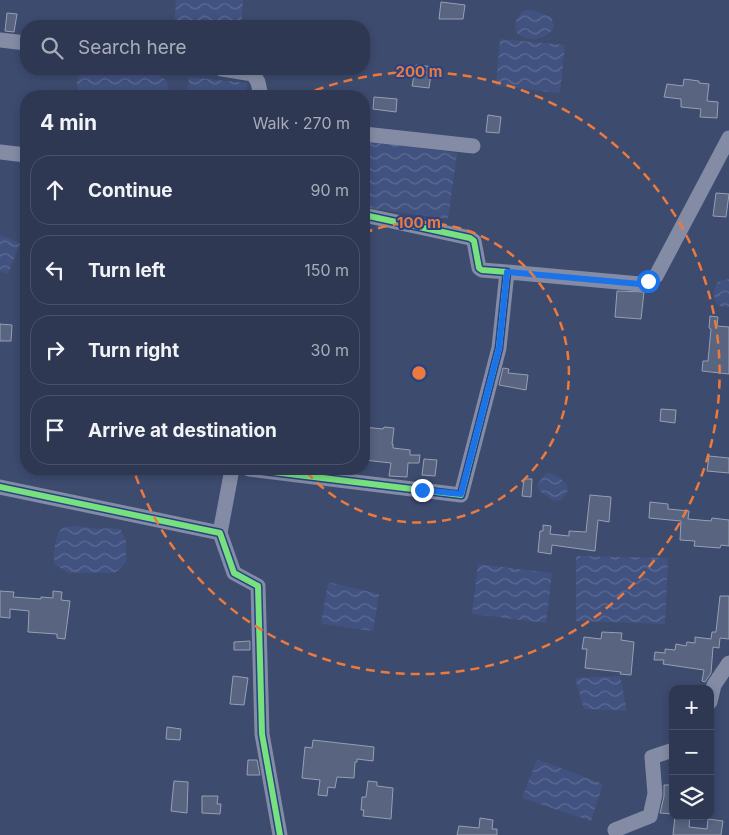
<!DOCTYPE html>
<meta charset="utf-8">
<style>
body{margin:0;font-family:Inter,sans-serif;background:#363f5a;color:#f1f3f6}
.controls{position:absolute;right:15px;bottom:15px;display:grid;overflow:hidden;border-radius:10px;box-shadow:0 2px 8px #0003}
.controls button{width:45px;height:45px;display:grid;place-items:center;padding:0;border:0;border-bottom:1px solid #49526a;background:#2e3853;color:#f1f3f6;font:25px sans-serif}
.stop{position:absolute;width:15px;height:15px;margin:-11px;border:4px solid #1a73e8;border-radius:50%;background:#fff}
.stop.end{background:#1a73e8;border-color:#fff;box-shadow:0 1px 5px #0008}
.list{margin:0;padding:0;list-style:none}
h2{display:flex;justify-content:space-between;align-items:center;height:65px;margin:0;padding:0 20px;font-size:21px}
h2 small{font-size:16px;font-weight:400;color:#a7acb8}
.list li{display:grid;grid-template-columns:32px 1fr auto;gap:15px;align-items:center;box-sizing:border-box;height:70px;margin:0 10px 10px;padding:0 10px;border:1px solid #49526a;border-radius:20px}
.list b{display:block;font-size:19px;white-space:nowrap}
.list em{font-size:16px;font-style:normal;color:#a7acb8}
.icon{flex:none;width:28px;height:28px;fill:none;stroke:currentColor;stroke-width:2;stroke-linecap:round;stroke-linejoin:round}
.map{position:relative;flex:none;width:729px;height:835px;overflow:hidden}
.search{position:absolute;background:#2e3853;box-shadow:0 2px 8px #0003;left:20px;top:20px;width:350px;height:55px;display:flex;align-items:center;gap:12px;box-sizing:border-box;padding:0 18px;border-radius:20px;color:#a7acb8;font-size:19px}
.panel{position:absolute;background:#2e3853;box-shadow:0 2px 8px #0003;left:20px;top:90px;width:350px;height:385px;border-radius:20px}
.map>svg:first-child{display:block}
</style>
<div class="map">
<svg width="729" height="835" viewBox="0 0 729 835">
<defs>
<pattern id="water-waves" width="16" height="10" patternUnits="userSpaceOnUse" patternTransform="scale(1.25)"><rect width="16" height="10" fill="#415280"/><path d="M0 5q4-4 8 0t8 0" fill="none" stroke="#5e6c93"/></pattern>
</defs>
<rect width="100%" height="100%" fill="#3d4b6f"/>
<path fill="url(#water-waves)" d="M 176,0 L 243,0 L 241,26 L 174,26 Z
M 525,10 L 532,10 L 551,17 L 554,27 C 549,38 530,43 519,35 C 511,28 517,14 525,10 Z
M 500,39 L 565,45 L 560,93 L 496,86 Z
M 83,69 L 149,69 L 167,81 L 169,94 L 168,96 L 81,96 C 75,88 76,77 83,69 Z
M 189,77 L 247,83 L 246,96 L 187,96 Z
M 369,141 L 457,153 L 448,219 L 364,207 L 364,177 Z
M 0,235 L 20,243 L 8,274 L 0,271 Z
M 729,279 L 729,307 L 722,307 L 716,303 C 713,295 713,290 718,282 Z
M 549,473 L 557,476 L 567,484 L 568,490 L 562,500 L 554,501 L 541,492 L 537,486 L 544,475 Z
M 78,526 L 97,529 L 111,528 L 120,529 L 126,540 L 126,562 L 115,573 L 69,573 L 54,564 C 54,550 54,537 63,527 Z
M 576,556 L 668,558 L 665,624 L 576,621 Z
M 478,564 L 552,573 L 546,623 L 472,614 Z
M 328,582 L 379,594 L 373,631 L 321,624 Z
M 620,676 L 627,711 L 584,709 L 575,678 Z
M 537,759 L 603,784 L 591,821 L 522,798 Z"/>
<path fill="#586480" stroke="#979fb3" d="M 441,2 L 465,5 L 463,19 L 439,19 Z
M 7,13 L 17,14 L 14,32 L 5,31 Z
M 416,65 L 434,67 L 433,75 L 431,74 L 429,88 L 412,86 Z
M 684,79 L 699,81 L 699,83 L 709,84 L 707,101 L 718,102 L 717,118 L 700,117 L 701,109 L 681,107 L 681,99 L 664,97 L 667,84 L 683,86 Z
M 374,97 L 397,99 L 396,112 L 373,109 Z
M 488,115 L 501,117 L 499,133 L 486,132 Z
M 716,193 L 729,194 L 726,217 L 713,216 Z
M 617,291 L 644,292 L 641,319 L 615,317 Z
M 710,316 L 718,317 L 717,326 L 729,327 L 729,374 L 702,371 L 703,361 L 708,361 L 711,329 L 709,328 Z
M 0,324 L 12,325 L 11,341 L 0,341 Z
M 503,368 L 509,369 L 508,373 L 528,375 L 526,390 L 499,385 Z
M 661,409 L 676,410 L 675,423 L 660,421 Z
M 364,427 L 383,429 L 384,427 L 394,428 L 392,444 L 393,444 L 393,448 L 410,450 L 410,455 L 420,455 L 419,463 L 408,463 L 407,477 L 389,476 L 391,463 L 364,460 L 366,435 L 364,435 Z
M 709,456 L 729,458 L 729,473 L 707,471 Z
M 424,459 L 437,460 L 435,476 L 422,475 Z
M 524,479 L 532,479 L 531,497 L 522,496 Z
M 590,495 L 611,497 L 609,522 L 598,520 L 595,551 L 552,545 L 551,554 L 538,552 L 540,531 L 543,531 L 543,525 L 551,526 L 550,534 L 569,536 L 569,531 L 586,532 Z
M 650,502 L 668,504 L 668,509 L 689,511 L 688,519 L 711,521 L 712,518 L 729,520 L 729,546 L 721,545 L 720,548 L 694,546 L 695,541 L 680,540 L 681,521 L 649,518 Z
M 0,591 L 14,592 L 13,597 L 41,599 L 41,597 L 53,598 L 53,591 L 62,592 L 61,600 L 70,601 L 65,639 L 57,638 L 57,634 L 28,632 L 29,611 L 10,609 L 10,618 L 0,617 Z
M 720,596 L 729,596 L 729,639 L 720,638 L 719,648 L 713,647 L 711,673 L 705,682 L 702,681 L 704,670 L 663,664 L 664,660 L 654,660 L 655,652 L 665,653 L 665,649 L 675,650 L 676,644 L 686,646 L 687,642 L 695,643 L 695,637 L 711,639 L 712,632 L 716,632 Z
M 602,632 L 622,633 L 621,640 L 634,642 L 631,675 L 620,674 L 621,672 L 585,668 L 587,649 L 582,649 L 584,637 L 601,639 Z
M 250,641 L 250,650 L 234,650 L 234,642 Z
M 233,676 L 248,678 L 244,705 L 230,704 Z
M 167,727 L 181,729 L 180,740 L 166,739 Z
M 313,740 L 374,747 L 373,761 L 357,759 L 357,762 L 355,762 L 354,778 L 337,777 L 335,788 L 328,787 L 327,796 L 318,795 L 320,780 L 302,778 L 305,747 L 312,748 Z
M 248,760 L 257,760 L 260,775 L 247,775 Z
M 174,781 L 188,782 L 187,813 L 171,811 Z
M 368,781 L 377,782 L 377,786 L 393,788 L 391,819 L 363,816 L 364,810 L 361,810 L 362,797 L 366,797 Z
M 664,785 L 673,785 L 673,814 L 660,813 L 664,796 Z
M 202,796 L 218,796 L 217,804 L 221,804 L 220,814 L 202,813 Z
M 675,816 L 690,816 L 689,827 L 707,829 L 708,819 L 723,821 L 721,835 L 673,835 Z
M 480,818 L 493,820 L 492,829 L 497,829 L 497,835 L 457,835 L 459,826 L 479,828 Z"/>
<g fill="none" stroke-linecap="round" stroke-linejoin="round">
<path stroke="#848ca5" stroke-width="15" d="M 0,40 L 26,43
M 222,69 L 253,74 L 258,82 L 261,96
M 364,134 L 473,146
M 0,152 L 26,155
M 507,272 L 640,284 L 656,276 L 729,138
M 249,469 L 461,495 L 499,348 L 507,272 L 482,270 L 479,268 L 474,241 L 470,238 L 364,215
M 0,487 L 220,533 L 234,573 L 258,586 L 262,734 L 280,835
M 220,533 L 232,469
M 710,702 L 714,685 L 729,663
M 615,830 L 650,816 L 655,794 L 652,757 L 673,750"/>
<defs>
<path id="cycleway" d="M 249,469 L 461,495 L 499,348 L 507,272 L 482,270 L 479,268 L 474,241 L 470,238 L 364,215
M 0,487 L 220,533 L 234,573 L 258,586 L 262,734 L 280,835"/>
</defs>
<use href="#cycleway" stroke="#294283" stroke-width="9"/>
<use href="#cycleway" stroke="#77e17e" stroke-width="6"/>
</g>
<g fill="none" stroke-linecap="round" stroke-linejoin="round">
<path stroke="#1a73e8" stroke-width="6" d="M 422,490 L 461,494 L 499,348 L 507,272 L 640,284 L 648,281"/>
</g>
<g fill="none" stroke="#ed7a3d" stroke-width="2.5" stroke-dasharray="9 6">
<path d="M364 233A150 150 0 1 1 304 469"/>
<path d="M301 96A301 301 0 1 1 134 471"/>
</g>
<circle cx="419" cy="373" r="8" fill="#ed7a3d" stroke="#294283" stroke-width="2.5"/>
<g font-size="15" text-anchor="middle" font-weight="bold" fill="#ed7a3d" stroke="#294283" stroke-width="4" stroke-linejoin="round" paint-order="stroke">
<text x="419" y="77">200 m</text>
<text x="419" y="228">100 m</text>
</g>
</svg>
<div class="controls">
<button>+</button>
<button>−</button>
<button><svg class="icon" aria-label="layers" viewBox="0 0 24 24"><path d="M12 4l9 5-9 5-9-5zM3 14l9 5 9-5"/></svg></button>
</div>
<div class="stop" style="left:648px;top:281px"></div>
<div class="stop end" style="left:422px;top:490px"></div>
<div class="search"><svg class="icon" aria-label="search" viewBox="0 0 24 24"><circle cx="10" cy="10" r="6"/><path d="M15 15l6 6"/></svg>Search here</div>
<section class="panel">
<h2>4 min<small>Walk · 270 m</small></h2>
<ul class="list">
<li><svg class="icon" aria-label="ahead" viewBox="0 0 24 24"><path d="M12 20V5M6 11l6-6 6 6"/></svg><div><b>Continue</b></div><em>90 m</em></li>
<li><svg class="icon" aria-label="left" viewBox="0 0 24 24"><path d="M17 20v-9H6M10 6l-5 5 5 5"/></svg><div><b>Turn left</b></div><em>150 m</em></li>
<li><svg class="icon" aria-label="right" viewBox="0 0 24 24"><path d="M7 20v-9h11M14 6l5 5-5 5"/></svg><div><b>Turn right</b></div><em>30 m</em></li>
<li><svg class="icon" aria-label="arrive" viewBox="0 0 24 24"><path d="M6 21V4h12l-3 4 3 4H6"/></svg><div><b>Arrive at destination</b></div></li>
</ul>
</section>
</div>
